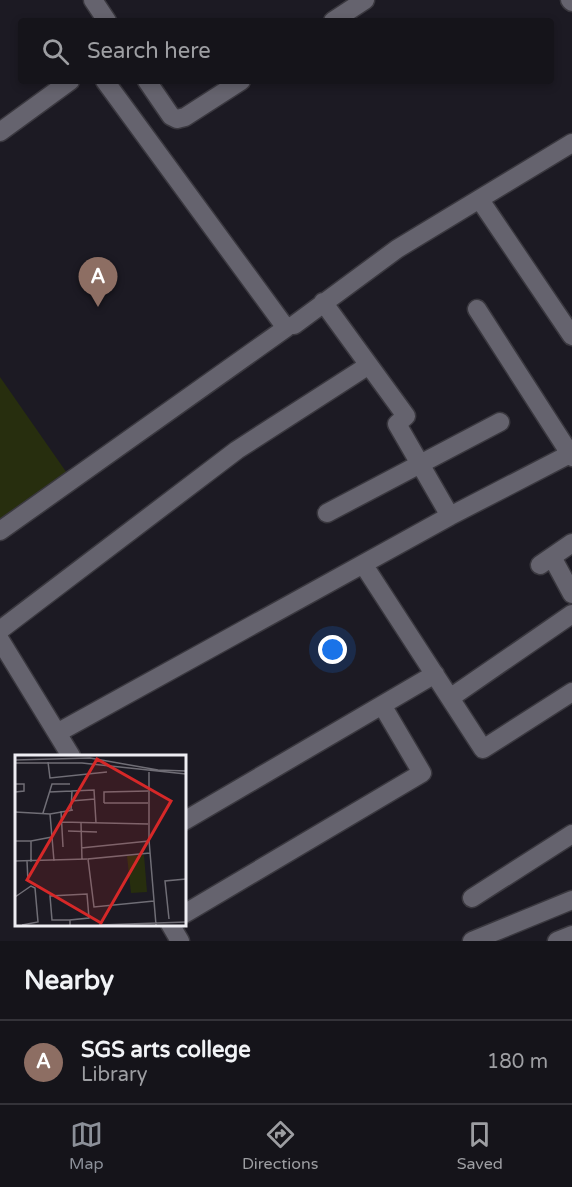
<!DOCTYPE html>
<style>
body{margin:0;font-family:"Varela Round",sans-serif;background:#1e1d23;color:#f1f3f6}
.you{position:absolute;left:333px;top:650px;width:21px;height:21px;margin:-15px;border:4px solid #fff;border-radius:50%;background:#1a73e8;box-shadow:0 0 0 9px #1a73e833}
.badge{display:grid;place-items:center;width:39px;height:39px;border-radius:50%;background:#8c9099;color:#fff;font-size:20px;font-weight:700}
.pin{position:absolute;translate:-50% -50px;filter:drop-shadow(0 2px 3px #0008)}
.pin::after{content:'';position:absolute;top:32px;width:21px;height:18px;background:inherit;clip-path:polygon(0 0,100% 0,50% 100%)}
.list{margin:0;padding:0;list-style:none}
h2{display:flex;justify-content:space-between;align-items:center;height:78px;margin:0;padding:0 24px;font-size:26px}
h2 small{font-size:20px;font-weight:400;color:#9d9ea2}
.list li{display:grid;grid-template-columns:39px 1fr auto;gap:18px;align-items:center;box-sizing:border-box;height:84px;padding:0 24px;border-top:2px solid #343339}
.list b{display:block;font-size:22px;white-space:nowrap}
.list p{margin:0;font-size:20px;white-space:nowrap;color:#9d9ea2}
.list em{font-size:20px;font-style:normal;color:#9d9ea2}
.icon{flex:none;width:33px;height:33px;fill:none;stroke:currentColor;stroke-width:2;stroke-linecap:round;stroke-linejoin:round}
.map{position:relative;flex:none;width:572px;height:941px;overflow:hidden}
.search{position:absolute;background:#15141a;box-shadow:0 3px 9px #0003;left:18px;right:18px;top:18px;height:66px;display:flex;align-items:center;gap:15px;box-sizing:border-box;padding:0 21px;border-radius:6px;color:#9d9ea2;font-size:22px}
.sheet{height:162px;background:#15141a}
nav{display:flex;justify-content:space-around;align-items:center;box-sizing:border-box;height:84px;border-top:2px solid #343339;background:#15141a;font-size:16px;color:#9d9ea2}
nav a{display:grid;justify-items:center;gap:3px}
nav .on{color:#8c9099}
.map>svg:first-child{display:block}
</style>
<div class="map">
<svg width="572" height="941" viewBox="0 0 572 941">
<rect width="100%" height="100%" fill="#1c1a23"/>
<path fill="#272e0e" d="M 0,377 L 69,476 L 0,524 Z"/>
<g fill="none" stroke-linecap="round" stroke-linejoin="round">
<defs>
<path id="minor" d="M 93,0 L 107,21
M 570,0 L 572,2
M 333,21 L 365,0
M 147,81 L 171,116 L 177,119 L 185,117 L 241,81
M 0,132 L 70,81
M 480,200 L 572,336
M 323,302 L 406,416 L 397,424 L 450,516
M 477,309 L 572,457
M 294,325 L 397,249 L 572,143
M 327,513 L 500,422
M 0,531 L 286,328 L 105,81
M 552,557 L 572,594
M 363,564 L 483,749 L 572,692
M 540,565 L 572,543
M 0,630 L 237,450 L 369,365
M 0,640 L 71,756
M 450,698 L 572,614
M 57,733 L 450,516 L 570,454
M 184,821 L 435,674
M 472,898 L 572,834
M 184,914 L 422,773 L 382,705
M 170,924 L 180,941
M 472,941 L 572,900
M 557,941 L 572,935"/>
</defs>
<use href="#minor" stroke="#3a383f" stroke-width="21"/>
<use href="#minor" stroke="#65636e" stroke-width="18"/>
</g>
<g transform="translate(15 755)">
<rect width="171" height="171" fill="#1c1a23"/>
<path d="M 129,100 L 132,137 L 116,138 L 112,101 Z" fill="#272e0e"/>
<path fill="none" stroke="#706e76" stroke-width="1.5" d="M 0,5 L 75,3 L 143,15 L 171,16M 33,7 L 35,23 L 92,17M 0,8 L 67,8 L 171,19M 134,17 L 134,85 L 141,170M 0,29 L 9,29 L 9,36 L 0,37M 34,37 L 57,36M 56,46 L 80,44M 89,48 L 89,37 L 133,36M 89,48 L 133,48M 56,55 L 57,36 L 79,35 L 81,68M 46,56 L 48,92M 0,57 L 35,59 L 58,55M 28,58 L 37,29 L 55,29M 35,59 L 39,106M 46,67 L 133,69M 66,68 L 67,105M 53,76 L 82,77M 0,86 L 16,86 L 16,107M 16,86 L 37,82M 66,93 L 134,86M 135,98 L 73,104 L 79,152 L 139,146M 0,106 L 72,104M 12,106 L 13,127M 0,142 L 16,131 L 20,133 L 23,167 L 7,170M 154,164 L 150,126 L 171,124M 55,165 L 37,165 L 35,141 L 72,139 L 74,163 L 55,165 L 55,170M 84,170 L 171,167"/>
<path fill="#d62828" fill-opacity="0.15" stroke="#d62828" stroke-width="3" d="M 82,4 L 156,46 L 86,168 L 12,125 Z"/>
<rect width="171" height="171" fill="none" stroke="#eeedf3" stroke-width="3"/>
</g>
</svg>
<div class="you"></div>
<div class="pin badge" style="left:98px;top:307px;background:#8d6e63">A</div>
<div class="search"><svg class="icon" aria-label="search" viewBox="0 0 24 24"><circle cx="10" cy="10" r="6"/><path d="M15 15l6 6"/></svg>Search here</div>
</div>
<section class="sheet">
<h2>Nearby<small></small></h2>
<ul class="list">
<li><span class="badge" style="background:#8d6e63">A</span><div><b>SGS arts college</b><p>Library</p></div><em>180 m</em></li>
</ul>
</section>
<nav>
<a class="on"><svg class="icon" aria-label="map" viewBox="0 0 24 24"><path d="M3 6l6-2 6 2 6-2v14l-6 2-6-2-6 2zM9 4v14M15 6v14"/></svg>Map</a>
<a><svg class="icon" aria-label="directions" viewBox="0 0 24 24"><path d="M12 3l9 9-9 9-9-9zM9 14v-3h6M13 9l2 2-2 2"/></svg>Directions</a>
<a><svg class="icon" aria-label="saved" viewBox="0 0 24 24"><path d="M7 4h10v16l-5-4-5 4z"/></svg>Saved</a>
</nav>
